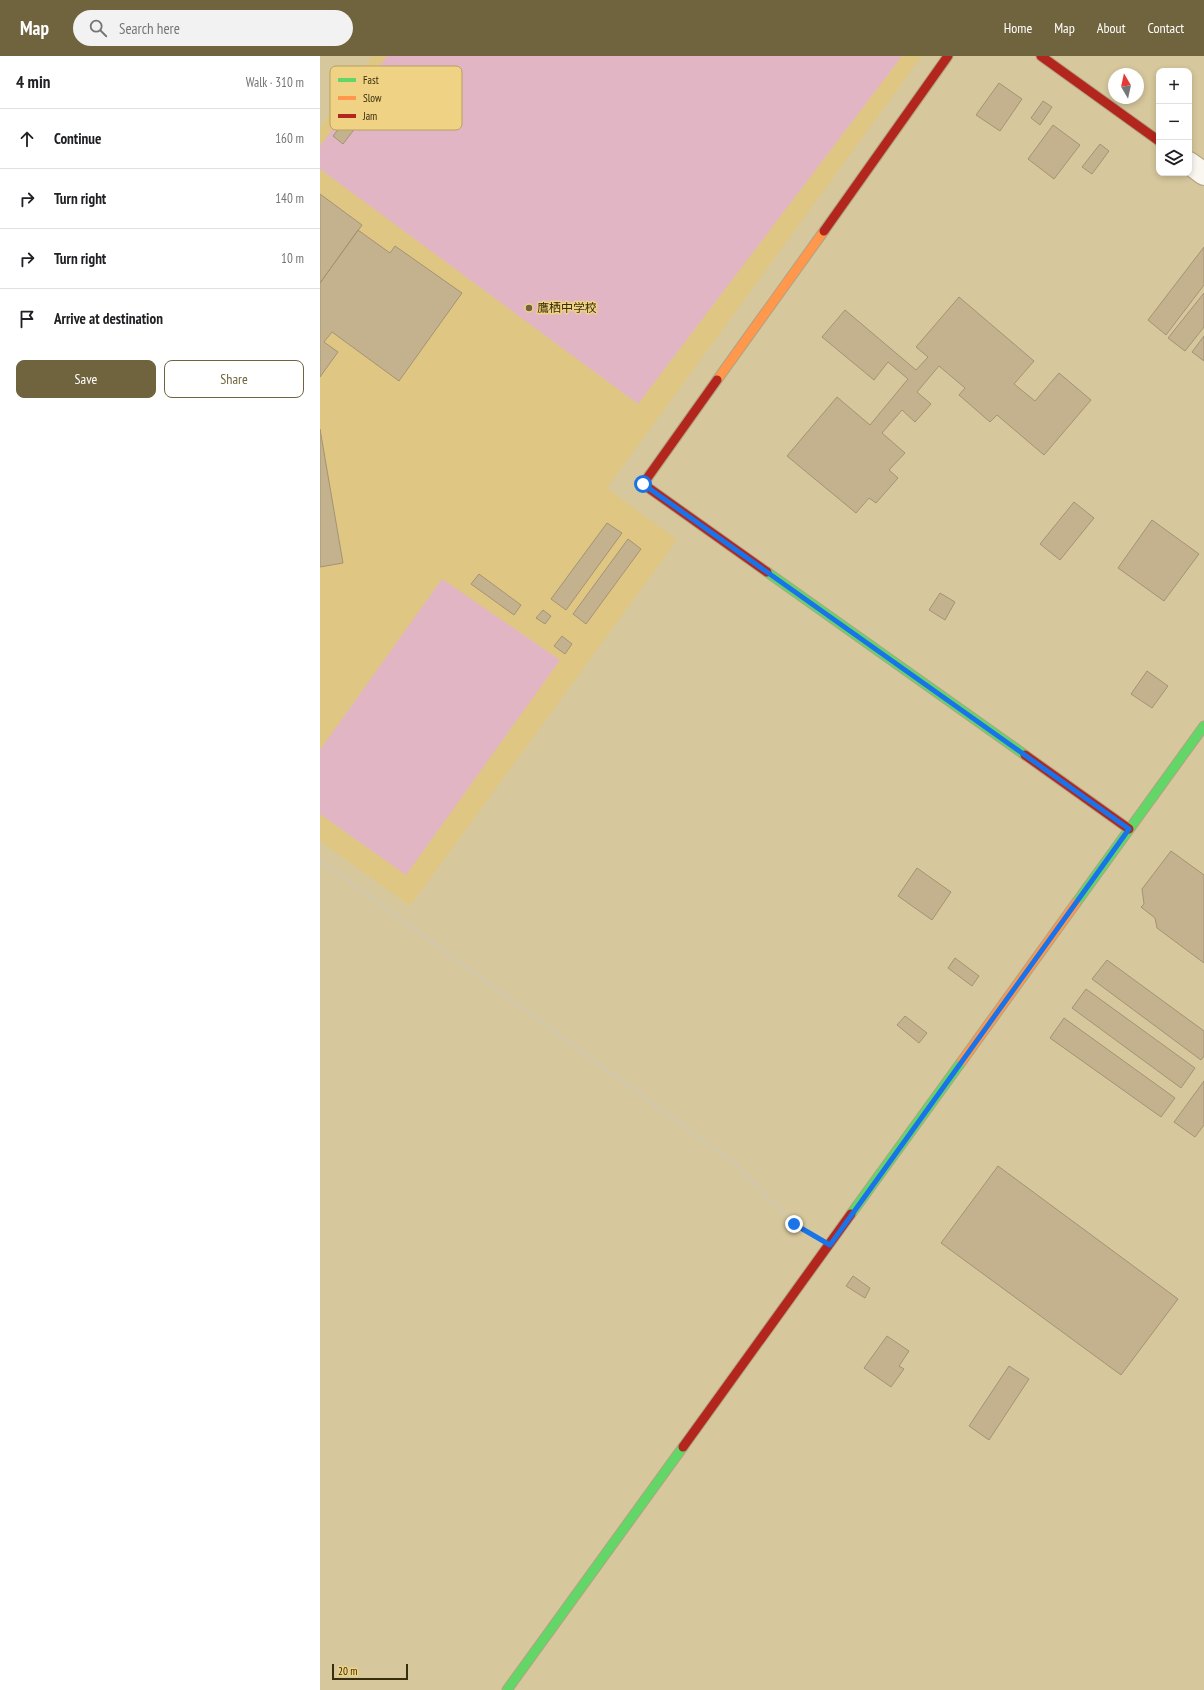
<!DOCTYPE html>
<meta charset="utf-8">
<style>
body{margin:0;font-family:"PT Sans Narrow","Noto Sans JP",sans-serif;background:#f2f2f2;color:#202124}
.controls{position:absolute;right:12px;top:12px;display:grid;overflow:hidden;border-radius:8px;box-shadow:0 2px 6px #0003}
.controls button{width:36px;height:36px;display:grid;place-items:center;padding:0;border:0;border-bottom:1px solid #e0e0e0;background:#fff;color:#202124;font:20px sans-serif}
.compass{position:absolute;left:788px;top:12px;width:36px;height:36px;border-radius:50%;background:#fff;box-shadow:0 2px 6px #0003;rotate:351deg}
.scale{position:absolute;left:12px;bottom:10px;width:76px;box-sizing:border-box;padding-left:4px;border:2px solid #392e0c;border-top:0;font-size:11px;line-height:14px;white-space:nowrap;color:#392e0c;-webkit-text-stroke:3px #efd283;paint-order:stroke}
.stop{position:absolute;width:12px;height:12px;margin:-9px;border:3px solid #1a73e8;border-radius:50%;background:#fff}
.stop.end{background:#1a73e8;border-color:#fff;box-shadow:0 1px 4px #0008}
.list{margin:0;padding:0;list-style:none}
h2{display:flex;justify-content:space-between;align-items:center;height:52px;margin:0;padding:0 16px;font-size:17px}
h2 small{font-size:13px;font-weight:400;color:#757577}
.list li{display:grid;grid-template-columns:26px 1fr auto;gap:12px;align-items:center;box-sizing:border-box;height:60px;padding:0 16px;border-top:1px solid #e0e0e0}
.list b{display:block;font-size:15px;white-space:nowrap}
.list em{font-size:13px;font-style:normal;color:#757577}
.actions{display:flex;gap:8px;padding:12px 16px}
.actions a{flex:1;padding:9px 0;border:1px solid #70643e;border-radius:8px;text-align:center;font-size:14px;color:#70643e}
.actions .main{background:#70643e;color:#fff}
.icon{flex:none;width:22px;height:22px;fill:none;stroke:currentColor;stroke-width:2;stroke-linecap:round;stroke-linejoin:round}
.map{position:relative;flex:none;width:884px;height:1634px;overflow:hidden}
header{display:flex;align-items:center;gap:24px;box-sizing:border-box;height:56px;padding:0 20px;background:#70643e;color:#fff}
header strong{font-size:19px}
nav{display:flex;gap:22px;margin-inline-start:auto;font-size:14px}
.search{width:280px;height:36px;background:#f2f2f2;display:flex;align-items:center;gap:10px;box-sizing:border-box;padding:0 14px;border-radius:22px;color:#757577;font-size:15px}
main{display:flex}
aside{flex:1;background:#fff}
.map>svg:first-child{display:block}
</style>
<header>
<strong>Map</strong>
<div class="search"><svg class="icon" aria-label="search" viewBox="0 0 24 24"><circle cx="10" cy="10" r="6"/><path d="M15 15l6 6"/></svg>Search here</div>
<nav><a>Home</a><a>Map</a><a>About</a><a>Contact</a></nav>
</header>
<main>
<aside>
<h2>4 min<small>Walk · 310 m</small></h2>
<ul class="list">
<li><svg class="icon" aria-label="ahead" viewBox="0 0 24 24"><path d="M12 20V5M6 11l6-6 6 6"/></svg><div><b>Continue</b></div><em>160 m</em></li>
<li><svg class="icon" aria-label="right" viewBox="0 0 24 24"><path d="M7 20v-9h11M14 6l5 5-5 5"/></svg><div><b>Turn right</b></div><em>140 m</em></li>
<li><svg class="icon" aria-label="right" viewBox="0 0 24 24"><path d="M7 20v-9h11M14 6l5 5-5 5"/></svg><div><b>Turn right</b></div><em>10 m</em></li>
<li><svg class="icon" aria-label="arrive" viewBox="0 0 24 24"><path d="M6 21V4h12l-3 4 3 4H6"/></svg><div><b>Arrive at destination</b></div></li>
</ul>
<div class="actions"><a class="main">Save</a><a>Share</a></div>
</aside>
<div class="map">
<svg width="884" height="1634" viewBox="0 0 884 1634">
<rect width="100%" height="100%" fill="#d6c79c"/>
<path fill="#dfc783" d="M 53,0 L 602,0 L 287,432 L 357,484 L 90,850 L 0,785 L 0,72 Z"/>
<path fill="#e1b5c4" d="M 67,0 L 582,0 L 318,348 L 0,113 L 0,90 Z
M 122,523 L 240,604 L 86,819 L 0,758 L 0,694 Z"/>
<path fill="#c4b28f" stroke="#a39373" d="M 679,27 L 702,43 L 680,75 L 656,59 Z
M 42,42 L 52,50 L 23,88 L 13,80 Z
M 723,45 L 732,51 L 720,69 L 711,62 Z
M 733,69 L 760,89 L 734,123 L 708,103 Z
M 780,88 L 789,95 L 772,118 L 762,111 Z
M 0,138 L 42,169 L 0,227 Z
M 38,174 L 70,197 L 75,190 L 142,237 L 79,325 L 12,276 L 4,286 L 18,296 L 0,321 L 0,227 Z
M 884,191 L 884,229 L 846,279 L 828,264 Z
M 884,237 L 884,271 L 865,295 L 848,282 Z
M 639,241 L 714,305 L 694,328 L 715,345 L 739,317 L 771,344 L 724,399 L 677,359 L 670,366 L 639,339 L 645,332 L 619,310 L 597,336 L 611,348 L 595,366 L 582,354 L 562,377 L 585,397 L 569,414 L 578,422 L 556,447 L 549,442 L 536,457 L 467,400 L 517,341 L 550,369 L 588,323 L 568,306 L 554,324 L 502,281 L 525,254 L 596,314 L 608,301 L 596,291 Z
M 884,280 L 884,305 L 872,296 Z
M 0,373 L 23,507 L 0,511 Z
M 754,446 L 774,462 L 740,504 L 720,488 Z
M 832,464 L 879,498 L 844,545 L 798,512 Z
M 287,467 L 302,477 L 246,554 L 231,543 Z
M 308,483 L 321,493 L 266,568 L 253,558 Z
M 159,518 L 201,549 L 194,559 L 151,528 Z
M 620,537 L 635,546 L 625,564 L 609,554 Z
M 223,554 L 231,560 L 225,568 L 216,562 Z
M 242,580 L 252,588 L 245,598 L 234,590 Z
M 827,615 L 848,630 L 832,652 L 811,638 Z
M 851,795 L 884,819 L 884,907 L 837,872 L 835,862 L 821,851 L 824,848 L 822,833 Z
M 597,812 L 631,836 L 612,864 L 578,840 Z
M 635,902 L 659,920 L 652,930 L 628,912 Z
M 787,904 L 884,975 L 884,1000 L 881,1004 L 772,923 Z
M 766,933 L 875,1012 L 861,1032 L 752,952 Z
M 585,960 L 607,977 L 599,987 L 577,969 Z
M 744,962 L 855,1042 L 841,1061 L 730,982 Z
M 884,1025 L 884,1069 L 875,1081 L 854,1066 Z
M 678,1110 L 858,1243 L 801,1319 L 621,1187 Z
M 533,1220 L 550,1232 L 545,1242 L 526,1230 Z
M 567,1280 L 589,1295 L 579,1310 L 584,1313 L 571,1331 L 544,1312 Z
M 689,1310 L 709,1323 L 669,1384 L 649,1370 Z"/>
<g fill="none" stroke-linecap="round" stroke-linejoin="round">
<defs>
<path id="street" d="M 869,107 L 884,118"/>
<path id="fast" d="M 447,516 L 705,699
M 756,847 L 884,670
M 531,1158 L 642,1005
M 187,1634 L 363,1391"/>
<path id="slow" d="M 397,324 L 504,175
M 642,1005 L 756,847"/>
<path id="jam" d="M 721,0 L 839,85
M 504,175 L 628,0
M 397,324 L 323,428 L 447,516
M 705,699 L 809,773
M 363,1391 L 531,1158"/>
</defs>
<use href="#street" stroke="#b0a381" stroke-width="24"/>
<use href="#fast" stroke="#b0a381" stroke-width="11"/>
<use href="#slow" stroke="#b0a381" stroke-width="11"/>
<use href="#jam" stroke="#b0a381" stroke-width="11"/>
<path stroke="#ccc7bb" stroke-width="2.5" stroke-dasharray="3 3" stroke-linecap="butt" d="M 0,804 L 410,1104 L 474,1167 L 489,1176"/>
<use href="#street" stroke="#f9f7f0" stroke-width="22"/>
<use href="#fast" stroke="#63d668" stroke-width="9"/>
<use href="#slow" stroke="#ff974d" stroke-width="9"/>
<use href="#jam" stroke="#b3261e" stroke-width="9"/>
</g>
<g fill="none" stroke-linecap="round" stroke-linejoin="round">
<path stroke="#1a73e8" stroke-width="5" d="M 323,428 L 809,773 L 510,1189 L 474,1168"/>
</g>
<circle fill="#70643e" stroke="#efd283" stroke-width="1.5" cx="209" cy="252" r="4"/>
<g text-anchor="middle" stroke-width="3" stroke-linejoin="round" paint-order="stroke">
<g font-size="12" fill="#392e0c" stroke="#efd283" text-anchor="start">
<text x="217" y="256">鷹栖中学校</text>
</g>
</g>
<rect x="10" y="10" width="132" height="64" rx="6" fill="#efd283" stroke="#b8a15f" stroke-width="1"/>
<rect x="18" y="22" width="18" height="4" fill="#63d668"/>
<rect x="18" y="40" width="18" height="4" fill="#ff974d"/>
<rect x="18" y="58" width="18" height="4" fill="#b3261e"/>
<g font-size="11" fill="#392e0c">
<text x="43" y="28">Fast</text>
<text x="43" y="46">Slow</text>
<text x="43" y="64">Jam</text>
</g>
</svg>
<div class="controls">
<button>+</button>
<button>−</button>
<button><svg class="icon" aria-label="layers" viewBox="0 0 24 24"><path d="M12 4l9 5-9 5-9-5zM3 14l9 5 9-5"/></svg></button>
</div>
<svg class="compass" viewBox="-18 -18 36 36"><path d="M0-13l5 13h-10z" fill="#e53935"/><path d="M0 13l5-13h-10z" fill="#757577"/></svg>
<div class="scale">20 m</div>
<div class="stop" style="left:323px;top:428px"></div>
<div class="stop end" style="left:474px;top:1168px"></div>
</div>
</main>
